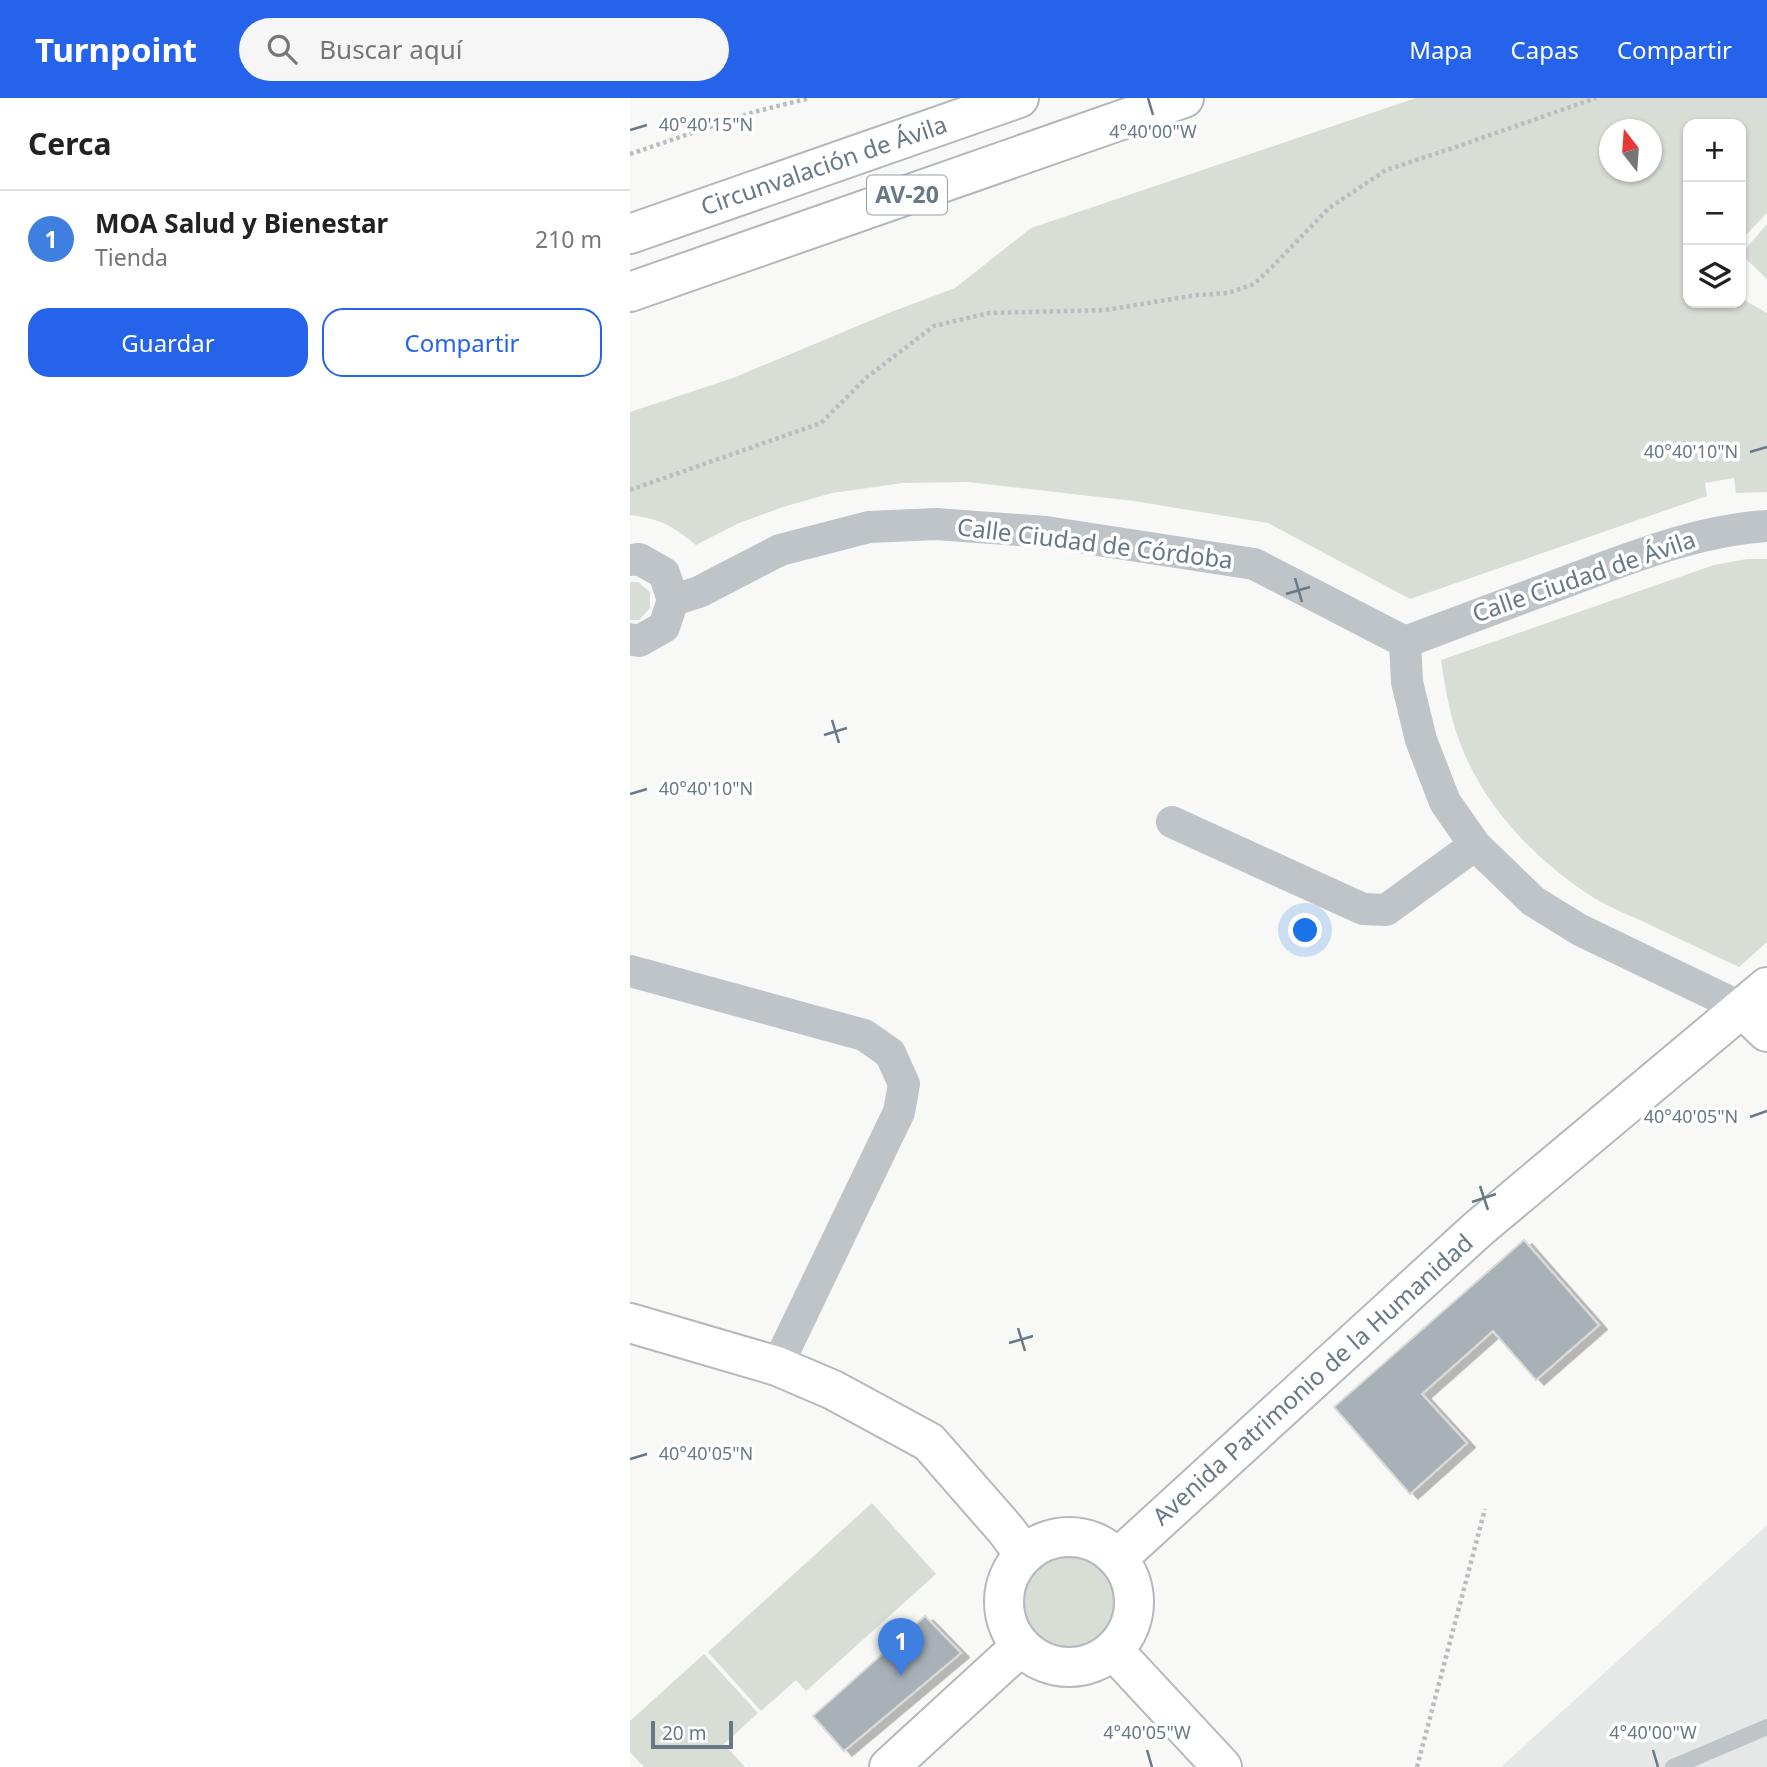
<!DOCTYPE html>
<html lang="es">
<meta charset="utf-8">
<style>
body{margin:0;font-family:"Noto Sans",sans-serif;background:#f6f6f6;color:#222}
.controls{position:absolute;right:21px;top:21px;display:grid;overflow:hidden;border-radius:14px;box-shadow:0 2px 5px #0004}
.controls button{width:63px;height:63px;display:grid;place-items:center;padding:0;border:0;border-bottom:2px solid #e0e0e0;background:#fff;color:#222;font:35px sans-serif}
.compass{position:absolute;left:969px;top:21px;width:63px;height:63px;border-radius:50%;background:#fff;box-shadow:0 2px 5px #0004;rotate:343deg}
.scale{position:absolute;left:21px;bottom:18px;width:82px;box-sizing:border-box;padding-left:7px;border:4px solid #687886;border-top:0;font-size:19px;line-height:24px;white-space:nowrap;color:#687886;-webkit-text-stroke:5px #fff;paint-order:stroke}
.you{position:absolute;left:676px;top:833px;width:24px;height:24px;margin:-18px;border:5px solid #fff;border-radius:50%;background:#1a73e8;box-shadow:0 0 0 10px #1a73e833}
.badge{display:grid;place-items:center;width:46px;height:46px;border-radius:50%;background:#2563eb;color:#fff;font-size:23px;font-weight:700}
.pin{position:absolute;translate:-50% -58px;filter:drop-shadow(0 2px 4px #0008)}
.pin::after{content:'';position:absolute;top:37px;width:24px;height:21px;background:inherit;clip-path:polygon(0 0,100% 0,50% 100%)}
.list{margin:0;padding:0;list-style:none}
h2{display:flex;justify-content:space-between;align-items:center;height:91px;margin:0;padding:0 28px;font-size:30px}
h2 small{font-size:23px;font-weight:400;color:#767676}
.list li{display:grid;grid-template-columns:46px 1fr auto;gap:21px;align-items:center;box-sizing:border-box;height:98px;padding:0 28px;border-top:2px solid #e0e0e0}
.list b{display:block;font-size:26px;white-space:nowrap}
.list p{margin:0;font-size:23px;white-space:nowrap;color:#767676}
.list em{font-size:23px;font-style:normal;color:#767676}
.actions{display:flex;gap:14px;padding:21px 28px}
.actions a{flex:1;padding:16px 0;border:2px solid #2563eb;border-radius:21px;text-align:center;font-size:24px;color:#2563eb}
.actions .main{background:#2563eb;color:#fff}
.icon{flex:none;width:38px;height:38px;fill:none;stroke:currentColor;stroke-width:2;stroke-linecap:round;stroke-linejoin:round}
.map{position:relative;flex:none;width:1137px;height:1669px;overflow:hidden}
header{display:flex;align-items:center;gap:42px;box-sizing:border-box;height:98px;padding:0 35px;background:#2563eb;color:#fff}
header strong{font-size:33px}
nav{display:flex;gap:38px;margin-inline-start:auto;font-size:24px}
.search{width:490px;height:63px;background:#f6f6f6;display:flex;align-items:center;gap:18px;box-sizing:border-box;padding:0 24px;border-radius:38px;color:#767676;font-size:26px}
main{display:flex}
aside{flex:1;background:#fff}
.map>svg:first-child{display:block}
</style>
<header>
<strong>Turnpoint</strong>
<div class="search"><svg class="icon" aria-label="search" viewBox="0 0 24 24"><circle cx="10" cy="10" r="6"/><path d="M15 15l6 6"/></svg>Buscar aquí</div>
<nav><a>Mapa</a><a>Capas</a><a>Compartir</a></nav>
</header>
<main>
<aside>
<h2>Cerca<small></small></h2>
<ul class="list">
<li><span class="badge" style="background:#3f7fe0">1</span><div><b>MOA Salud y Bienestar</b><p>Tienda</p></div><em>210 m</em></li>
</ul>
<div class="actions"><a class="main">Guardar</a><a>Compartir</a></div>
</aside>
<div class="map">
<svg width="1137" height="1669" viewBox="0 0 1137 1669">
<defs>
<filter id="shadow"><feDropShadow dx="8" dy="4.5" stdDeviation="0" flood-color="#0004"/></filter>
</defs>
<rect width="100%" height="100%" fill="#f8f8f6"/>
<path fill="#e6e7e7" d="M 1137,1427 L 1137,1669 L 871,1669 Z"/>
<path fill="#d8ddd5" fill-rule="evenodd" d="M 786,0 L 1137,0 L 1137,115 L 1111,142 L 1111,26 L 1058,26 L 1058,205 L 1111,205 L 1111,200 L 1137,215 L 1137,394 L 1106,395 L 1104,380 L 1075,385 L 1077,398 L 780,501 L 638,425 L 504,403 L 338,384 L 273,385 L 202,395 L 153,409 L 109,425 L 66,447 C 42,428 32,421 0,417 L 0,314 L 103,280 L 261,214 L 325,190 L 401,130 ZM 979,32 L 1021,32 L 1021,74 L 979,74 Z
M 1137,126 L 1137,181 L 1111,156 Z
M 1117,461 L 1137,461 L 1137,844 L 1109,869 C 1076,854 1044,838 1012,823 C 996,816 979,809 964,800 C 907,764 854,709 830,645 C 820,618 815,590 811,562 L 1084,467 Z
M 0,484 L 8,484 L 20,494 L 20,510 L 9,522 L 0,522 Z
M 242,1405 L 306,1476 L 176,1593 L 166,1582 L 131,1613 L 78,1554 Z
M388 1505a51 51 0 1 1 102 0a51 51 0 1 1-102 0Z
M 74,1556 L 128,1615 L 94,1646 L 115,1669 L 14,1669 L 0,1654 L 0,1623 Z"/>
<path fill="#a8b1b7" stroke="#dadad8" stroke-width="2" filter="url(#shadow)" d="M 894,1142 L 969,1227 L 906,1282 L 863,1233 L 792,1296 L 837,1345 L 780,1396 L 704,1309 Z
M 295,1518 L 331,1555 L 214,1653 L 183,1618 Z"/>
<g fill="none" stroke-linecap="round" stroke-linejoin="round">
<defs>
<path id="secondary" d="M 1112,910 L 1137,934
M 0,1225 L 147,1268 L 203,1292 L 299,1344 L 376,1432 L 394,1456
M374 1504a65 65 0 1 1 130 0a65 65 0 1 1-130 0Z
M 488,1460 L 848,1131 L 1137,889
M 484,1553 L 592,1669
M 259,1669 L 390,1549"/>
<path id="highway" d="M 0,136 L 389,0
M 0,194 L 554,0"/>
</defs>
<use href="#secondary" stroke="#b4b9be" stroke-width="42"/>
<use href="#highway" stroke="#b3b7bb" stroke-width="42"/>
<path stroke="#babdc0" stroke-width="4.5" stroke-dasharray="3.5 3.5" stroke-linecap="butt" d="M 0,56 L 124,14 L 180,0
M 0,392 L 191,325 L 237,279 L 304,228 L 359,215 L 475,212 L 567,197 L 598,195 L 624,186 L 642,169 L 699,110 L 756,72 L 826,49 L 966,0
M 787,1669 L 855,1411"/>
<path stroke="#bfc4c8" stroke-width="16" d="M 1043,1669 L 1137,1629"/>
<path stroke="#bfc4c8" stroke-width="32" d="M 0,462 L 9,461 L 34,475 L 43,502 L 34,529 L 9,543 L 0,541
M 43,502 L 69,494 L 150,452 L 239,429 L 306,426 L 416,434 L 624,466 L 775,544
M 775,544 L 777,584 L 791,642 L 815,704 L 845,747 L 903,803 L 950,832 L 1112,910
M 775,544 C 832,523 889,501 946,480 C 1008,457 1071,432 1137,428
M 542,724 L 733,811 L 756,812 L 845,747
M 0,873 L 234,937 L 260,955 L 274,986 L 269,1014 L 147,1268"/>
<use href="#secondary" stroke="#fff" stroke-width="38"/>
<use href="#highway" stroke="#fff" stroke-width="38"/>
</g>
<path fill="none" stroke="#687886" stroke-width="2.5" d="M 518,0 L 523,17M 0,32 L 17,27M 1120,354 L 1137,349M 665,480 L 672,504M 656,496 L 680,489M 202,622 L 209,645M 194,637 L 217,630M 0,696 L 17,691M 1120,1019 L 1137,1013M 850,1088 L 858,1112M 842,1104 L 866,1096M 388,1230 L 395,1253M 379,1245 L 403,1238M 0,1361 L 17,1356M 517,1652 L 522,1669M 1023,1652 L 1028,1669"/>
<g text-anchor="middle" stroke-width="7" stroke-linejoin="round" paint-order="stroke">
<rect fill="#fff" stroke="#95a0aa" stroke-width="2" x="237" y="77.5" width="80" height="39" rx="5"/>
<g font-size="23" font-weight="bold" fill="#687886">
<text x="277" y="105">AV-20</text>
</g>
<g font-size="24" fill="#687886" stroke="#fff">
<text transform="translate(194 68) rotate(-19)" y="8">Circunvalación de Ávila</text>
<text transform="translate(465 446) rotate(7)" y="8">Calle Ciudad de Córdoba</text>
<text transform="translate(954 479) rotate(-19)" y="8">Calle Ciudad de Ávila</text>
<text transform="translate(683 1282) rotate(-42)" y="8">Avenida Patrimonio de la Humanidad</text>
</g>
</g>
<g font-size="18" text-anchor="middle" fill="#687886" stroke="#fff" stroke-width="7" stroke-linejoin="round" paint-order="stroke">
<text x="76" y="33">40°40'15"N</text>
<text x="523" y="40">4°40'00"W</text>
<text x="1061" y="360">40°40'10"N</text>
<text x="76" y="697">40°40'10"N</text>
<text x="1061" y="1025">40°40'05"N</text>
<text x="76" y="1362">40°40'05"N</text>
<text x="517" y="1641">4°40'05"W</text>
<text x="1023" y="1641">4°40'00"W</text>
</g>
</svg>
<div class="controls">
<button>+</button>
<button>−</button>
<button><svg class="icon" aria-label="layers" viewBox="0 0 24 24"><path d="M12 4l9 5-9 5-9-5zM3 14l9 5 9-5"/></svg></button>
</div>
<svg class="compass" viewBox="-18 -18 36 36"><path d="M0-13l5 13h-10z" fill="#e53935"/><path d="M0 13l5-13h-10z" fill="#767676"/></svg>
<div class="scale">20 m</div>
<div class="you"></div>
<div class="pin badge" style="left:271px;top:1578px;background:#3f7fe0">1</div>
</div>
</main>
